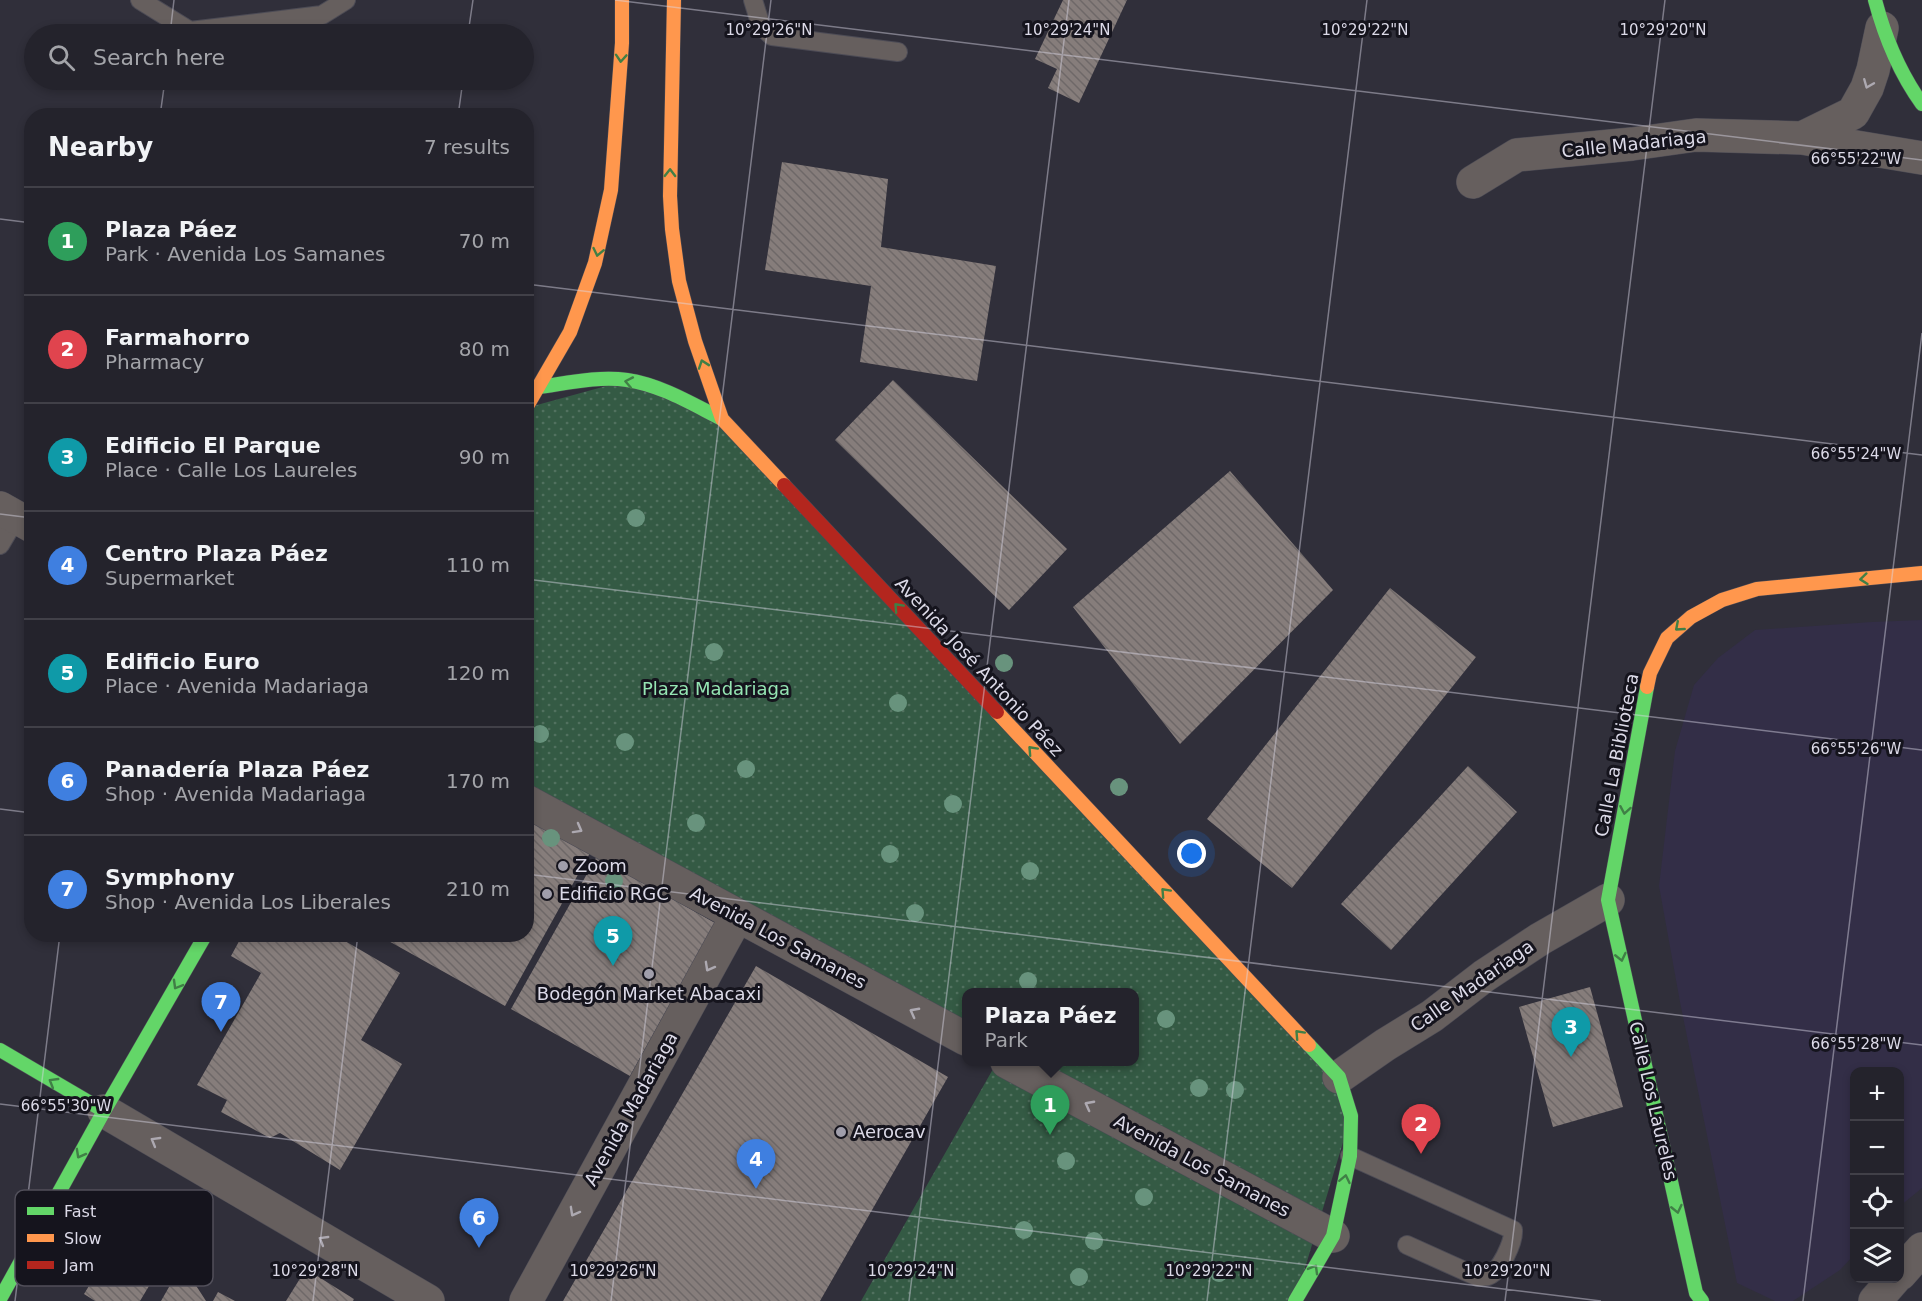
<!DOCTYPE html>
<meta charset="utf-8">
<style>
body{margin:0;font-family:"DejaVu Sans",sans-serif;background:#2c2b34;color:#f1f3f6}
.controls{position:absolute;right:18px;bottom:18px;display:grid;overflow:hidden;border-radius:12px;box-shadow:0 3px 9px #0003}
.controls button{width:54px;height:54px;display:grid;place-items:center;padding:0;border:0;border-bottom:2px solid #414048;background:#24232c;color:#f1f3f6;font:30px sans-serif}
.you{position:absolute;left:1192px;top:854px;width:21px;height:21px;margin:-15px;border:4px solid #fff;border-radius:50%;background:#1a73e8;box-shadow:0 0 0 9px #1a73e833}
.badge{display:grid;place-items:center;width:39px;height:39px;border-radius:50%;background:#d93025;color:#fff;font-size:20px;font-weight:700}
.pin{position:absolute;translate:-50% -50px;filter:drop-shadow(0 2px 3px #0008)}
.pin::after{content:'';position:absolute;top:32px;width:21px;height:18px;background:inherit;clip-path:polygon(0 0,100% 0,50% 100%)}
.popup{position:absolute;left:962px;top:988px;width:177px;height:78px;box-sizing:border-box;display:grid;place-content:center;border-radius:12px;background:#24232c;filter:drop-shadow(0 2px 4px #0005);font-size:20px;white-space:nowrap;color:#a3a4a9}
.popup b{font-size:22px;color:#f1f3f6}
.popup::after{content:'';position:absolute;left:50%;top:100%;margin-left:-12px;border:12px solid transparent;border-top-color:#24232c}
.list{margin:0;padding:0;list-style:none}
h2{display:flex;justify-content:space-between;align-items:center;height:78px;margin:0;padding:0 24px;font-size:26px}
h2 small{font-size:20px;font-weight:400;color:#a3a4a9}
.list li{display:grid;grid-template-columns:39px 1fr auto;gap:18px;align-items:center;box-sizing:border-box;height:108px;padding:0 24px;border-top:2px solid #414048}
.list b{display:block;font-size:22px;white-space:nowrap}
.list p{margin:0;font-size:20px;white-space:nowrap;color:#a3a4a9}
.list em{font-size:20px;font-style:normal;color:#a3a4a9}
.icon{flex:none;width:33px;height:33px;fill:none;stroke:currentColor;stroke-width:2;stroke-linecap:round;stroke-linejoin:round}
.map{position:relative;flex:none;width:1922px;height:1301px;overflow:hidden}
.search{position:absolute;background:#24232c;box-shadow:0 3px 9px #0003;left:24px;top:24px;width:510px;height:66px;display:flex;align-items:center;gap:15px;box-sizing:border-box;padding:0 21px;border-radius:33px;color:#a3a4a9;font-size:22px}
.panel{position:absolute;background:#24232c;box-shadow:0 3px 9px #0003;left:24px;top:108px;width:510px;height:834px;border-radius:24px}
.map>svg:first-child{display:block}
</style>
<div class="map">
<svg width="1922" height="1301" viewBox="0 0 1922 1301">
<defs>
<pattern id="park-dots" width="8" height="8" patternUnits="userSpaceOnUse" patternTransform="scale(1.5)"><rect width="8" height="8" fill="#345a44"/><path d="M2 2h.1M6 6h.1" fill="none" stroke="#51715f" stroke-width="1.8" stroke-linecap="round"/></pattern>
<pattern id="building-back-hatch" width="6" height="6" patternUnits="userSpaceOnUse" patternTransform="scale(1.5)"><rect width="6" height="6" fill="#867d7b"/><path d="M-1 5l2 2M0 0l6 6M5-1l2 2" fill="none" stroke="#6e6868"/></pattern>
</defs>
<rect width="100%" height="100%" fill="#302f3a"/>
<path fill="#332e47" d="M 1922,620 L 1922,1188 L 1900,1206 L 1900,1072 L 1854,1072 L 1854,1255 L 1840,1270 L 1793,1301 L 1775,1301 L 1737,1283 L 1680,1002 L 1659,886 L 1675,751 L 1694,685 L 1718,658 L 1755,630 L 1872,622 Z"/>
<path fill="url(#park-dots)" d="M 628,380 L 722,419 L 1339,1077 L 1351,1116 L 1295,1301 L 861,1301 L 997,1062 L 1134,1062 L 1134,992 L 966,992 L 966,1038 L 527,800 L 526,408 Z"/>
<path fill="url(#building-back-hatch)" d="M 1063,0 L 1127,0 L 1079,103 L 1048,88 L 1057,69 L 1035,59 Z
M 782,162 L 888,179 L 881,247 L 996,266 L 977,381 L 860,362 L 871,286 L 765,270 Z
M 893,380 L 1067,549 L 1009,610 L 835,440 Z
M 1230,471 L 1333,590 L 1180,744 L 1073,607 Z
M 1390,588 L 1476,657 L 1292,888 L 1207,819 Z
M 1468,766 L 1517,812 L 1391,950 L 1341,904 Z
M 526,817 L 590,853 L 505,1006 L 385,939 L 388,934 L 526,934 Z
M 597,856 L 715,923 L 630,1076 L 511,1009 Z
M 243,934 L 333,934 L 400,973 L 361,1040 L 402,1064 L 340,1170 L 280,1133 L 270,1138 L 221,1112 L 227,1100 L 197,1085 L 261,973 L 231,956 Z
M 756,966 L 948,1077 L 820,1301 L 563,1301 Z
M 1590,987 L 1623,1107 L 1553,1127 L 1519,1007 Z
M 121,1234 L 164,1261 L 140,1301 L 95,1301 L 84,1294 Z
M 306,1269 L 354,1299 L 353,1301 L 286,1301 Z
M 177,1273 L 195,1284 L 206,1301 L 161,1301 Z
M 218,1292 L 235,1301 L 213,1301 Z"/>
<g fill="none" stroke-linecap="round" stroke-linejoin="round">
<defs>
<path id="lane" d="M 140,0 L 190,31 L 322,15 L 346,0
M 753,0 L 761,26 L 772,36 L 898,52
M 0,545 L 16,518
M 1350,1156 L 1513,1230 C 1514,1242 1500,1272 1488,1276 C 1485,1277 1482,1277 1478,1277 L 1407,1245"/>
<path id="street" d="M 1802,138 L 1853,113 L 1867,88 L 1873,70 L 1882,28
M 1473,182 L 1517,155 L 1632,144 L 1696,135 L 1802,138 L 1922,158
M 0,508 L 32,526
M 526,801 L 966,1039
M 1007,1062 L 1333,1236
M 1339,1077 L 1385,1045 L 1432,1016 L 1484,976 L 1540,939 L 1608,900
M 104,1111 L 428,1301
M 1900,1274 L 1922,1249
M 526,1301 L 737,916
M 1875,1301 L 1895,1278"/>
<path id="fast" d="M 1875,0 C 1885,38 1899,72 1922,104
M 539,387 C 568,383 598,376 627,380 C 661,385 692,404 722,419
M 1647,687 L 1608,900 L 1696,1293 L 1702,1301
M 0,1050 L 104,1111
M 0,1299 L 104,1111 L 206,934
M 1295,1301 L 1333,1236 L 1350,1156 L 1351,1116 L 1339,1077 L 1309,1045"/>
<path id="slow" d="M 674,0 L 670,196 L 672,229 L 679,281 L 695,341 L 722,419 L 784,485
M 526,408 L 570,332 L 595,263 L 611,190 L 622,43 L 622,0
M 1647,687 L 1650,673 L 1667,638 L 1691,617 L 1722,600 L 1757,589 L 1922,573
M 997,712 L 1309,1045"/>
<path id="jam" d="M 784,485 L 997,712"/>
</defs>
<use href="#lane" stroke="#4c4b55" stroke-width="20"/>
<use href="#street" stroke="#4c4b55" stroke-width="34"/>
<use href="#fast" stroke="#4c4b55" stroke-width="15"/>
<use href="#slow" stroke="#4c4b55" stroke-width="15"/>
<use href="#jam" stroke="#4c4b55" stroke-width="15"/>
<use href="#lane" stroke="#665f5e" stroke-width="18"/>
<use href="#street" stroke="#665f5e" stroke-width="33"/>
<use href="#fast" stroke="#63d668" stroke-width="14"/>
<use href="#slow" stroke="#ff974d" stroke-width="14"/>
<use href="#jam" stroke="#b3261e" stroke-width="14"/>
</g>
<g fill="#68937d">
<circle cx="636" cy="518" r="9"/>
<circle cx="714" cy="652" r="9"/>
<circle cx="1004" cy="663" r="9"/>
<circle cx="898" cy="703" r="9"/>
<circle cx="540" cy="734" r="9"/>
<circle cx="625" cy="742" r="9"/>
<circle cx="746" cy="769" r="9"/>
<circle cx="1119" cy="787" r="9"/>
<circle cx="953" cy="804" r="9"/>
<circle cx="696" cy="823" r="9"/>
<circle cx="551" cy="838" r="9"/>
<circle cx="890" cy="854" r="9"/>
<circle cx="1030" cy="871" r="9"/>
<circle cx="614" cy="881" r="9"/>
<circle cx="915" cy="913" r="9"/>
<circle cx="1028" cy="981" r="9"/>
<circle cx="1166" cy="1019" r="9"/>
<circle cx="1199" cy="1088" r="9"/>
<circle cx="1235" cy="1090" r="9"/>
<circle cx="1066" cy="1161" r="9"/>
<circle cx="1144" cy="1197" r="9"/>
<circle cx="1024" cy="1230" r="9"/>
<circle cx="1094" cy="1241" r="9"/>
<circle cx="1177" cy="1270" r="9"/>
<circle cx="1219" cy="1273" r="9"/>
<circle cx="1079" cy="1277" r="9"/>
</g>
<defs><path id="oneway-chevron" d="M-2-3.5L2.5 0L-2 3.5" fill="none" stroke-width="1.6" stroke-linecap="round" stroke-linejoin="round" transform="scale(1.5)"/></defs>
<g stroke="#407f46">
<use href="#oneway-chevron" transform="translate(621 58) rotate(94)"/>
<use href="#oneway-chevron" transform="translate(670 173) rotate(-89)"/>
<use href="#oneway-chevron" transform="translate(598 252) rotate(102)"/>
<use href="#oneway-chevron" transform="translate(703 364) rotate(-109)"/>
<use href="#oneway-chevron" transform="translate(629 382) rotate(-169)"/>
<use href="#oneway-chevron" transform="translate(1864 579) rotate(174)"/>
<use href="#oneway-chevron" transform="translate(898 607) rotate(-133)"/>
<use href="#oneway-chevron" transform="translate(1679 627) rotate(139)"/>
<use href="#oneway-chevron" transform="translate(1032 750) rotate(-133)"/>
<use href="#oneway-chevron" transform="translate(1625 810) rotate(100)"/>
<use href="#oneway-chevron" transform="translate(1165 892) rotate(-133)"/>
<use href="#oneway-chevron" transform="translate(1621 957) rotate(77)"/>
<use href="#oneway-chevron" transform="translate(177 985) rotate(120)"/>
<use href="#oneway-chevron" transform="translate(1299 1034) rotate(-133)"/>
<use href="#oneway-chevron" transform="translate(53 1082) rotate(-149)"/>
<use href="#oneway-chevron" transform="translate(80 1154) rotate(119)"/>
<use href="#oneway-chevron" transform="translate(1345 1179) rotate(-78)"/>
<use href="#oneway-chevron" transform="translate(1677 1209) rotate(77)"/>
<use href="#oneway-chevron" transform="translate(1314 1269) rotate(-60)"/>
</g>
<g stroke="#ada9b1">
<use href="#oneway-chevron" transform="translate(1868 84) rotate(112)"/>
<use href="#oneway-chevron" transform="translate(578 829) rotate(29)"/>
<use href="#oneway-chevron" transform="translate(709 967) rotate(119)"/>
<use href="#oneway-chevron" transform="translate(914 1012) rotate(-152)"/>
<use href="#oneway-chevron" transform="translate(1089 1105) rotate(-152)"/>
<use href="#oneway-chevron" transform="translate(155 1141) rotate(-150)"/>
<use href="#oneway-chevron" transform="translate(574 1212) rotate(119)"/>
<use href="#oneway-chevron" transform="translate(323 1240) rotate(-150)"/>
</g>
<path fill="none" stroke="#dcdae8" stroke-width="1.5" stroke-opacity="0.45" d="M 615,0 L 1922,160M 170,34 L 174,0M 468,34 L 473,0M 160,116 L 165,80M 458,116 L 463,80M 0,219 L 32,223M 526,284 L 1922,455M 0,514 L 32,518M 526,579 L 1922,750M 0,809 L 32,813M 526,874 L 1922,1045M 0,1104 L 1601,1301M 15,1301 L 60,934M 313,1301 L 358,934M 611,1301 L 771,0M 909,1301 L 1069,0M 1207,1301 L 1367,0M 1505,1301 L 1665,0M 1803,1301 L 1922,333"/>
<g fill="#a09eab" stroke="#15141d" stroke-width="2">
<circle cx="563" cy="866" r="6"/>
<circle cx="547" cy="894" r="6"/>
<circle cx="649" cy="974" r="6"/>
<circle cx="841" cy="1132" r="6"/>
</g>
<g text-anchor="middle" stroke-width="6" stroke-linejoin="round" paint-order="stroke">
<g font-size="18" fill="#dcdae8" stroke="#15141d">
<text transform="translate(1634 144) rotate(-6)" y="6">Calle Madariaga</text>
<text transform="translate(979 667) rotate(47)" y="6">Avenida José Antonio Páez</text>
<text transform="translate(1617 755) rotate(-79)" y="6">Calle La Biblioteca</text>
<text transform="translate(778 938) rotate(28)" y="6">Avenida Los Samanes</text>
<text transform="translate(1472 986) rotate(-35)" y="6">Calle Madariaga</text>
<text transform="translate(1653 1101) rotate(77)" y="6">Calle Los Laureles</text>
<text transform="translate(631 1109) rotate(-61)" y="6">Avenida Madariaga</text>
<text transform="translate(1202 1166) rotate(28)" y="6">Avenida Los Samanes</text>
</g>
<g font-size="18" fill="#95e5b3" stroke="#15141d">
<text x="716" y="695">Plaza Madariaga</text>
</g>
<g font-size="18" fill="#dcdae8" stroke="#15141d" text-anchor="start">
<text x="575" y="872">Zoom</text>
<text x="559" y="900">Edificio RGC</text>
<text x="649" y="1000" text-anchor="middle">Bodegón Market Abacaxi</text>
<text x="853" y="1138">Aerocav</text>
</g>
</g>
<rect x="15" y="1190" width="198" height="96" rx="9" fill="#15141d" stroke="#514f5a" stroke-width="1.5"/>
<rect x="27" y="1207" width="27" height="8" fill="#63d668"/>
<rect x="27" y="1234" width="27" height="8" fill="#ff974d"/>
<rect x="27" y="1261" width="27" height="8" fill="#b3261e"/>
<g font-size="16" fill="#dcdae8">
<text x="64" y="1217">Fast</text>
<text x="64" y="1244">Slow</text>
<text x="64" y="1271">Jam</text>
</g>
<g font-size="15" text-anchor="middle" fill="#dcdae8" stroke="#15141d" stroke-width="6" stroke-linejoin="round" paint-order="stroke">
<text x="769" y="35">10°29'26"N</text>
<text x="1067" y="35">10°29'24"N</text>
<text x="1365" y="35">10°29'22"N</text>
<text x="1663" y="35">10°29'20"N</text>
<text x="1856" y="164">66°55'22"W</text>
<text x="1856" y="459">66°55'24"W</text>
<text x="1856" y="754">66°55'26"W</text>
<text x="1856" y="1049">66°55'28"W</text>
<text x="66" y="1111">66°55'30"W</text>
<text x="315" y="1276">10°29'28"N</text>
<text x="613" y="1276">10°29'26"N</text>
<text x="911" y="1276">10°29'24"N</text>
<text x="1209" y="1276">10°29'22"N</text>
<text x="1507" y="1276">10°29'20"N</text>
</g>
</svg>
<div class="controls">
<button>+</button>
<button>−</button>
<button><svg class="icon" aria-label="locate" viewBox="0 0 24 24"><circle cx="12" cy="12" r="6"/><path d="M12 2v4M12 18v4M2 12h4M18 12h4"/></svg></button>
<button><svg class="icon" aria-label="layers" viewBox="0 0 24 24"><path d="M12 4l9 5-9 5-9-5zM3 14l9 5 9-5"/></svg></button>
</div>
<div class="you"></div>
<div class="pin badge" style="left:1050px;top:1135px;background:#2e9e5b">1</div>
<div class="popup"><b>Plaza Páez</b>Park</div>
<div class="pin badge" style="left:1421px;top:1154px;background:#e0444e">2</div>
<div class="pin badge" style="left:1571px;top:1057px;background:#0f9aa8">3</div>
<div class="pin badge" style="left:756px;top:1189px;background:#3f7fe0">4</div>
<div class="pin badge" style="left:613px;top:966px;background:#0f9aa8">5</div>
<div class="pin badge" style="left:479px;top:1248px;background:#3f7fe0">6</div>
<div class="pin badge" style="left:221px;top:1032px;background:#3f7fe0">7</div>
<div class="search"><svg class="icon" aria-label="search" viewBox="0 0 24 24"><circle cx="10" cy="10" r="6"/><path d="M15 15l6 6"/></svg>Search here</div>
<section class="panel">
<h2>Nearby<small>7 results</small></h2>
<ul class="list">
<li><span class="badge" style="background:#2e9e5b">1</span><div><b>Plaza Páez</b><p>Park · Avenida Los Samanes</p></div><em>70 m</em></li>
<li><span class="badge" style="background:#e0444e">2</span><div><b>Farmahorro</b><p>Pharmacy</p></div><em>80 m</em></li>
<li><span class="badge" style="background:#0f9aa8">3</span><div><b>Edificio El Parque</b><p>Place · Calle Los Laureles</p></div><em>90 m</em></li>
<li><span class="badge" style="background:#3f7fe0">4</span><div><b>Centro Plaza Páez</b><p>Supermarket</p></div><em>110 m</em></li>
<li><span class="badge" style="background:#0f9aa8">5</span><div><b>Edificio Euro</b><p>Place · Avenida Madariaga</p></div><em>120 m</em></li>
<li><span class="badge" style="background:#3f7fe0">6</span><div><b>Panadería Plaza Páez</b><p>Shop · Avenida Madariaga</p></div><em>170 m</em></li>
<li><span class="badge" style="background:#3f7fe0">7</span><div><b>Symphony</b><p>Shop · Avenida Los Liberales</p></div><em>210 m</em></li>
</ul>
</section>
</div>
